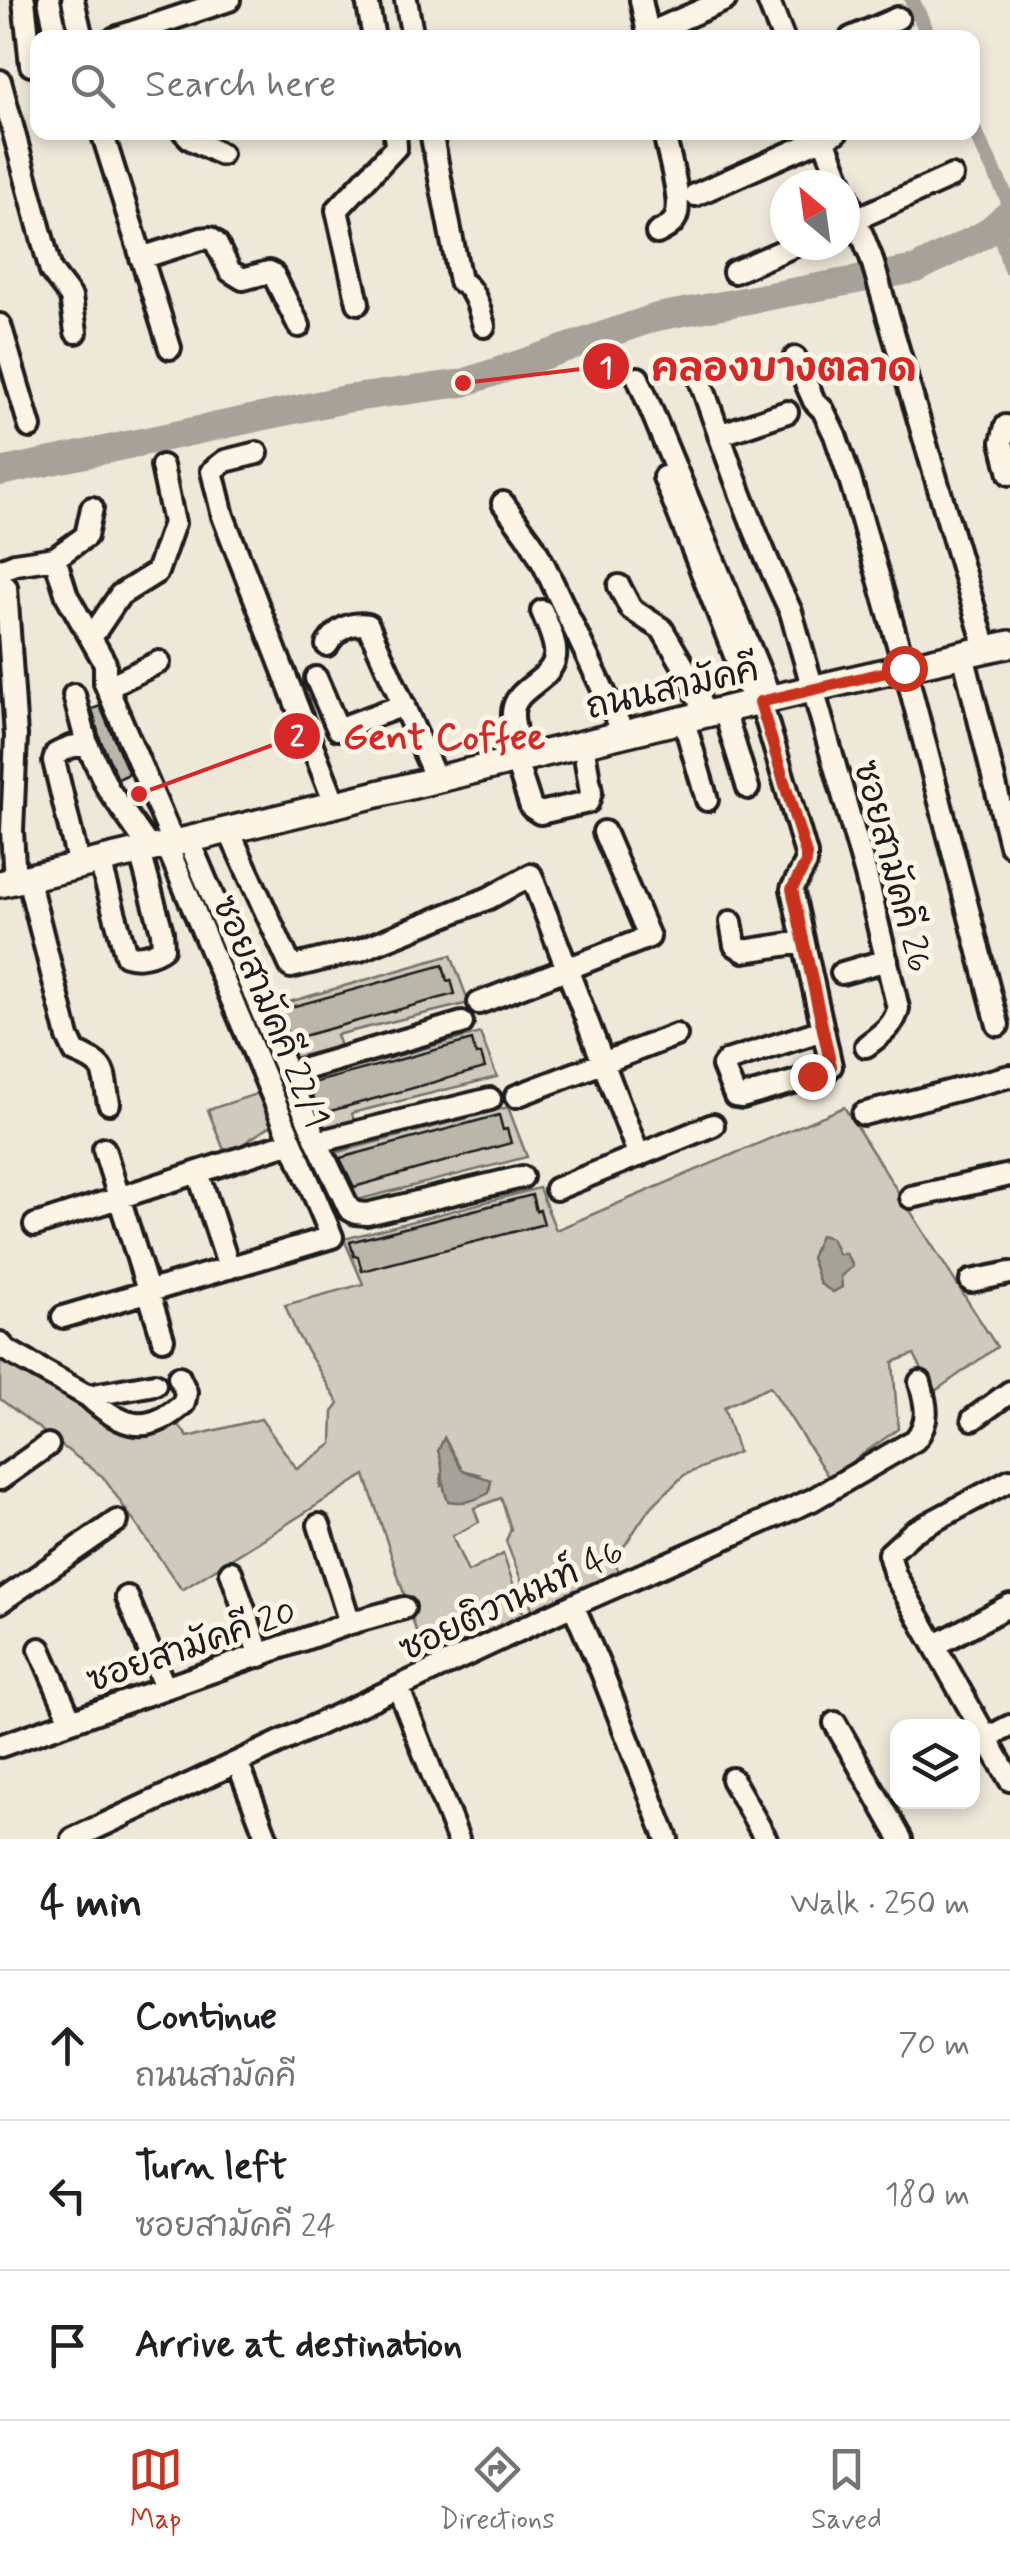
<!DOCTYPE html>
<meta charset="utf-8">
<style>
body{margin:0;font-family:Mynerve,"Playpen Sans Thai",sans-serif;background:#f6f6f6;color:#202124}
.controls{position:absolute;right:30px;bottom:30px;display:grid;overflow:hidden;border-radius:20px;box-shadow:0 5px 15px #0003}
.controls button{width:90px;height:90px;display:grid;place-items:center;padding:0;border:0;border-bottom:2px solid #e0e0e0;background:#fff;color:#202124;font:50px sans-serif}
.compass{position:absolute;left:770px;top:170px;width:90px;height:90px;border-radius:50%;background:#fff;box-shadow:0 5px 15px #0003;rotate:331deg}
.stop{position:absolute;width:30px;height:30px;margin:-22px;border:8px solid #c8321e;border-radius:50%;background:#fff}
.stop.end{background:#c8321e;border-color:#fff;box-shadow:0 2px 10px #0008}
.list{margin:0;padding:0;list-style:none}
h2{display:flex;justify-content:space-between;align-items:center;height:130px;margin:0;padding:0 40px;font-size:42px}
h2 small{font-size:32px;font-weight:400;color:#757577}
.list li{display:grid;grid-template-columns:65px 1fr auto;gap:30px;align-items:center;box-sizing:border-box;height:150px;padding:0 40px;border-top:2px solid #e0e0e0}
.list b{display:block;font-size:38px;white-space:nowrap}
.list p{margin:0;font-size:32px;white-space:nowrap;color:#757577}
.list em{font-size:32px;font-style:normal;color:#757577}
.icon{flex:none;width:55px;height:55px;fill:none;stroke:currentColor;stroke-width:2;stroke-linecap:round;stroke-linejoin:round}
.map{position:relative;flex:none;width:1010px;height:1839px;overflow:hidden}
.search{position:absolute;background:#fff;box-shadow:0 5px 15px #0003;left:30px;right:30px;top:30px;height:110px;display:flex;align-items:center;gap:25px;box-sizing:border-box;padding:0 35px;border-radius:20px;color:#757577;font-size:38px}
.sheet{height:580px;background:#fff}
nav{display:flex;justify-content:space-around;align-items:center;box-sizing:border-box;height:140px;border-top:2px solid #e0e0e0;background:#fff;font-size:28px;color:#757577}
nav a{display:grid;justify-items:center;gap:5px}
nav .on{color:#c8321e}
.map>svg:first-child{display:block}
</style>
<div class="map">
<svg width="1010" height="1839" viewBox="0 0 1010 1839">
<rect width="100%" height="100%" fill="#eee8d9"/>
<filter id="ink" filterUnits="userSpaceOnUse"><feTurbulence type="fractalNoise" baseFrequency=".01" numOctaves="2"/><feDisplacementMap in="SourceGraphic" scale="20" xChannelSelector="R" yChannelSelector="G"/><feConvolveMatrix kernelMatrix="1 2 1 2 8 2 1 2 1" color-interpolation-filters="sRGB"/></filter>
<g filter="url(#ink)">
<path fill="#cfcabd" stroke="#76736c" stroke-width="2.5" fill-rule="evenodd" d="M 451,955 L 469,1003 L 336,1035 L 340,1046 L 293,1058 L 270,1011 L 279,1005 Z
M 480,1033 L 497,1077 L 352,1113 L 354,1122 L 323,1129 L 307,1081 Z
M 259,1093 L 273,1124 L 226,1155 L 208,1110 Z
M 508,1107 L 527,1157 L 349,1202 L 335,1153 Z
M 844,1107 L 997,1347 L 934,1392 L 914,1354 L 893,1362 L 898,1429 L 829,1478 L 770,1386 L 724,1407 L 738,1452 L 684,1475 L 649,1509 L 615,1560 L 619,1573 L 535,1616 L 506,1541 L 511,1529 L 501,1498 L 474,1508 L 479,1522 L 452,1536 L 468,1572 L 503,1554 L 525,1618 L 436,1660 L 423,1652 L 365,1475 L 182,1590 L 103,1477 L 0,1399 L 0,1356 L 131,1429 L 176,1422 L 188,1437 L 261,1419 L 297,1469 L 332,1444 L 333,1412 L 339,1404 L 297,1334 L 285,1305 L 363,1284 L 344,1239 L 539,1188 L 556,1230 ZM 445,1439 L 462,1470 L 478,1474 L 441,1486 Z"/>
<path fill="#a7a299" stroke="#6f6c67" stroke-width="2.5" d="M 820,1235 L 831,1238 L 838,1254 L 846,1254 L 853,1266 L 841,1276 L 842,1287 L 833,1292 L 820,1284 L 811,1258 Z
M 444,1438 L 462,1470 L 491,1480 L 489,1493 C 474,1501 464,1504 448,1501 C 439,1481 446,1470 438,1451 Z"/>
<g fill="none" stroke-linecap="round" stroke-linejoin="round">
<path stroke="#a7a299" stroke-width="15" d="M 912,0 L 930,38
M 972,126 L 1010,204
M 997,222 L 1010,268"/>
<path stroke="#a7a299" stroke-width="28" d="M 0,472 L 346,399 L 463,383 L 657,317 L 916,269 L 985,234 L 1010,213"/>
</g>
<path fill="#bab6aa" stroke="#1c1c1c" stroke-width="2.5" d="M 100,706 L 129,774 L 118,779 L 100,739 L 92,709 Z
M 443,965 L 447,981 L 451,980 L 455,994 L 289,1040 L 280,1010 Z
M 472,1040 L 476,1055 L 481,1054 L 485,1068 L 320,1114 L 312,1094 L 309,1084 Z
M 499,1115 L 503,1130 L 507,1129 L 511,1143 L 354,1187 L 340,1158 Z
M 532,1195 L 536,1211 L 540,1210 L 544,1224 L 362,1271 L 358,1257 L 354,1256 L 350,1242 Z"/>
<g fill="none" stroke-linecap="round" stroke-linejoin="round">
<defs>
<path id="minor" d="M 24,0 L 31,65
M 49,0 L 57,38
M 73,0 L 82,38
M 367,0 L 374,38
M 406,0 L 413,38
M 641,0 L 649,38
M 768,0 L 783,38
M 661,28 L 725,0
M 115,38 L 229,0
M 851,38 L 898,18
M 0,81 L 51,271 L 71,297 L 76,332
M 102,132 L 170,348
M 184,132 L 191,139 L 221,154
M 431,132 L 460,281 C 476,290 479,309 484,326
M 821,132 L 842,185
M 845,192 L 871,257 L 986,649
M 695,195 L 837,132
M 847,223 L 952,176
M 657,233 C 665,229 673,225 676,217 C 683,199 667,152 664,132
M 141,258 L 201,239 L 210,238 L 216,243 L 230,271 L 243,279 L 269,272 L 273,274 L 299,326
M 734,272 L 796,245
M 358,303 L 337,210 L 396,147 L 395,132
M 0,325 L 30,427
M 795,358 L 814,401 L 823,410 L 835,435 L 850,479 L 908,679 L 998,1025
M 697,371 C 725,452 753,534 791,612 L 866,875 L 898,1008 C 895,1026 880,1035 866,1046
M 638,378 L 771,699
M 1006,426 L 1002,442 L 1010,474
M 719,435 L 787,412
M 257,453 L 225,461 L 212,471 L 223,516 L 335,804
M 664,477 L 754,703
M 503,503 L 532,543 L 545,567 L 624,734
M 55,558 L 67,596 L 105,663 L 105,683 L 174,844
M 0,570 L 15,564 L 55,558 L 86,536 L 92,508
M 619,586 L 631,609 L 662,629 L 690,677 L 705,715
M 6,587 L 16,736 L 12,831 L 15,881
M 91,638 L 120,595 L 157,572 L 174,523 L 162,466
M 327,645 C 337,629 349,622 368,625 L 436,779
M 963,654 L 1010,845
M 316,678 L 338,729 L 404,705
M 107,687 L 159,662
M 74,695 L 87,744
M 761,702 L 806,854 L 806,863 L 792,889 L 831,1066 L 824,1073 L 742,1097 L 735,1096 L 723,1066 L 727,1061 L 823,1030
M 724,710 L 748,788
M 684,721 L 707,800
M 522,759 C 519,745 512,727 513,712 C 515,687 551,682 555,657 C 557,643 547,624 542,611
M 516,761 L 531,807 L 540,813 L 588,802 L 591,792 L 583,744
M 229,831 L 291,967 L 360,950 L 489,898 L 531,875 L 639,1156
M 189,841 L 317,1142 L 349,1209 L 356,1213 L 367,1214 L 522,1177
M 100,861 L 126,955 C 138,959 154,955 163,948 L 162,932 L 140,852
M 79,866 L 54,761 L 56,754 L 70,747 L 87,744 L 108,789 L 151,850
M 28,878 L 68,1037 L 75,1052 C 109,1066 102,1070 109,1103
M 731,922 L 735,945 L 744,951 L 803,942
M 842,973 L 887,960
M 479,1003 L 649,937 L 604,832
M 288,1074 L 462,1023
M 516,1096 L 676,1035
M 863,1114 L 1010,1076
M 317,1142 L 490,1099
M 104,1149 L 163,1339
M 198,1172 L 229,1268
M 556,1189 L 713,1125
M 911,1197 L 1010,1175
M 35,1225 L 291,1142
M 971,1281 L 1010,1273
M 63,1317 L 332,1237 L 167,846
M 0,1343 L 6,1350 L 88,1396 L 155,1384
M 88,1396 C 121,1427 148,1437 184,1403 L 186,1392 L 179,1377
M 973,1419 L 1010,1392
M 0,1479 L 48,1445
M 1010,1480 L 913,1532 L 889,1554 L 895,1575 L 1010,1780
M 319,1525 L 350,1623
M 231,1572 L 260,1656
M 127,1597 L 165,1688
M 0,1602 L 117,1521
M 573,1605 L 601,1670 L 667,1839
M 936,1645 L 1010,1605
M 40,1649 L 71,1721
M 398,1687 L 458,1839
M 835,1723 L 901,1839
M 987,1738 L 1010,1726
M 0,1746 L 350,1623 L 404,1608
M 238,1763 L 267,1839
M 732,1779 L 766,1839
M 73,1839 L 573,1605 L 812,1500 L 915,1440 C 931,1421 926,1404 920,1382"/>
<path id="major" d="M 0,884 C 337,807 672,718 1010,644"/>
</defs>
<use href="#minor" stroke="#1c1c1c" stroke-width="28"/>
<use href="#major" stroke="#1c1c1c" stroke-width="32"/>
<use href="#minor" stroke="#fcf5e5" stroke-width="20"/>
<use href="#major" stroke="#fcf5e5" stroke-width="25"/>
</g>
</g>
<g fill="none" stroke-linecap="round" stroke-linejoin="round" filter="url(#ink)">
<path stroke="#c8321e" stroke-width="12" d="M 812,1076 L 824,1073 L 831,1066 L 792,889 L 806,863 L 806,854 L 760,702 L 904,668"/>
</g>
<g text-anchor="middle" stroke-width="10" stroke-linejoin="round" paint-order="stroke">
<g font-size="35" fill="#1c1c1c" stroke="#fcf5e5">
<text transform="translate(672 687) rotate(-13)" y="12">ถนนสามัคคี</text>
<text transform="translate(894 866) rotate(75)" y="12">ซอยสามัคคี 26</text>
<text transform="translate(272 1011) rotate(67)" y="12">ซอยสามัคคี 22/1</text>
<text transform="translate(511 1599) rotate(-25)" y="12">ซอยติวานนท์ 46</text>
<text transform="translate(191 1645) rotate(-19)" y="12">ซอยสามัคคี 20</text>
</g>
</g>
<path fill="none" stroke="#d62828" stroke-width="4" d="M463 383L606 366M139 794L297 736"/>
<g fill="#d62828" stroke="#fcf5e5" stroke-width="4">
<circle cx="463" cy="383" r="10"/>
<circle cx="139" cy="794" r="10"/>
<circle cx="606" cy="366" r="25"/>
<circle cx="297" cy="736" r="25"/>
</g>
<g font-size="30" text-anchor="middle" font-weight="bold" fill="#fff">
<text x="606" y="377">1</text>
<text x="297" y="746">2</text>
</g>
<g font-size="38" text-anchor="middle" font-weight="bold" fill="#d62828" stroke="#fcf5e5" stroke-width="10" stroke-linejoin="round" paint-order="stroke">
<text x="784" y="380">คลองบางตลาด</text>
<text x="444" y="749">Gent Coffee</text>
</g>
</svg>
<div class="controls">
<button><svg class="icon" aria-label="layers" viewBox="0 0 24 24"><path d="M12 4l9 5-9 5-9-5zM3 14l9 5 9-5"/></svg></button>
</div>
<svg class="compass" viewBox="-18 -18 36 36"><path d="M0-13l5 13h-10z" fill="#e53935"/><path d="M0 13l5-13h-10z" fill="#757577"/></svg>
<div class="stop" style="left:904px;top:668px"></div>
<div class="stop end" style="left:812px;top:1076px"></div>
<div class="search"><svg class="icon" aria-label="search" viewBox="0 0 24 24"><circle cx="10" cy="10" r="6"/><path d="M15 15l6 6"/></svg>Search here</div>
</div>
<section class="sheet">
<h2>4 min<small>Walk · 250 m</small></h2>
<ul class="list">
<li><svg class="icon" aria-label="ahead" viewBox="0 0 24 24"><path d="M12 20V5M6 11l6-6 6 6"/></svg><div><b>Continue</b><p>ถนนสามัคคี</p></div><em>70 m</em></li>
<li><svg class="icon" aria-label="left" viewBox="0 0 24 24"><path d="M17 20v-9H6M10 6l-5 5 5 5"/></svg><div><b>Turn left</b><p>ซอยสามัคคี 24</p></div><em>180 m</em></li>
<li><svg class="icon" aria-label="arrive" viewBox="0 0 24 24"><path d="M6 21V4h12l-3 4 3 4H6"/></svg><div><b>Arrive at destination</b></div></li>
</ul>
</section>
<nav>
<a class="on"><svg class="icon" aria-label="map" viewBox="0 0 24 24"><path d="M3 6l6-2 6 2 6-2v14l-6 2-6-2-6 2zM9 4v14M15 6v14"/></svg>Map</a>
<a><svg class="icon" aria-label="directions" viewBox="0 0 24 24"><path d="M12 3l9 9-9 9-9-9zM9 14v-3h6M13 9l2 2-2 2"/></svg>Directions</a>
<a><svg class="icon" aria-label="saved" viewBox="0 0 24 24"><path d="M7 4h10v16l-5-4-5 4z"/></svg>Saved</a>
</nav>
